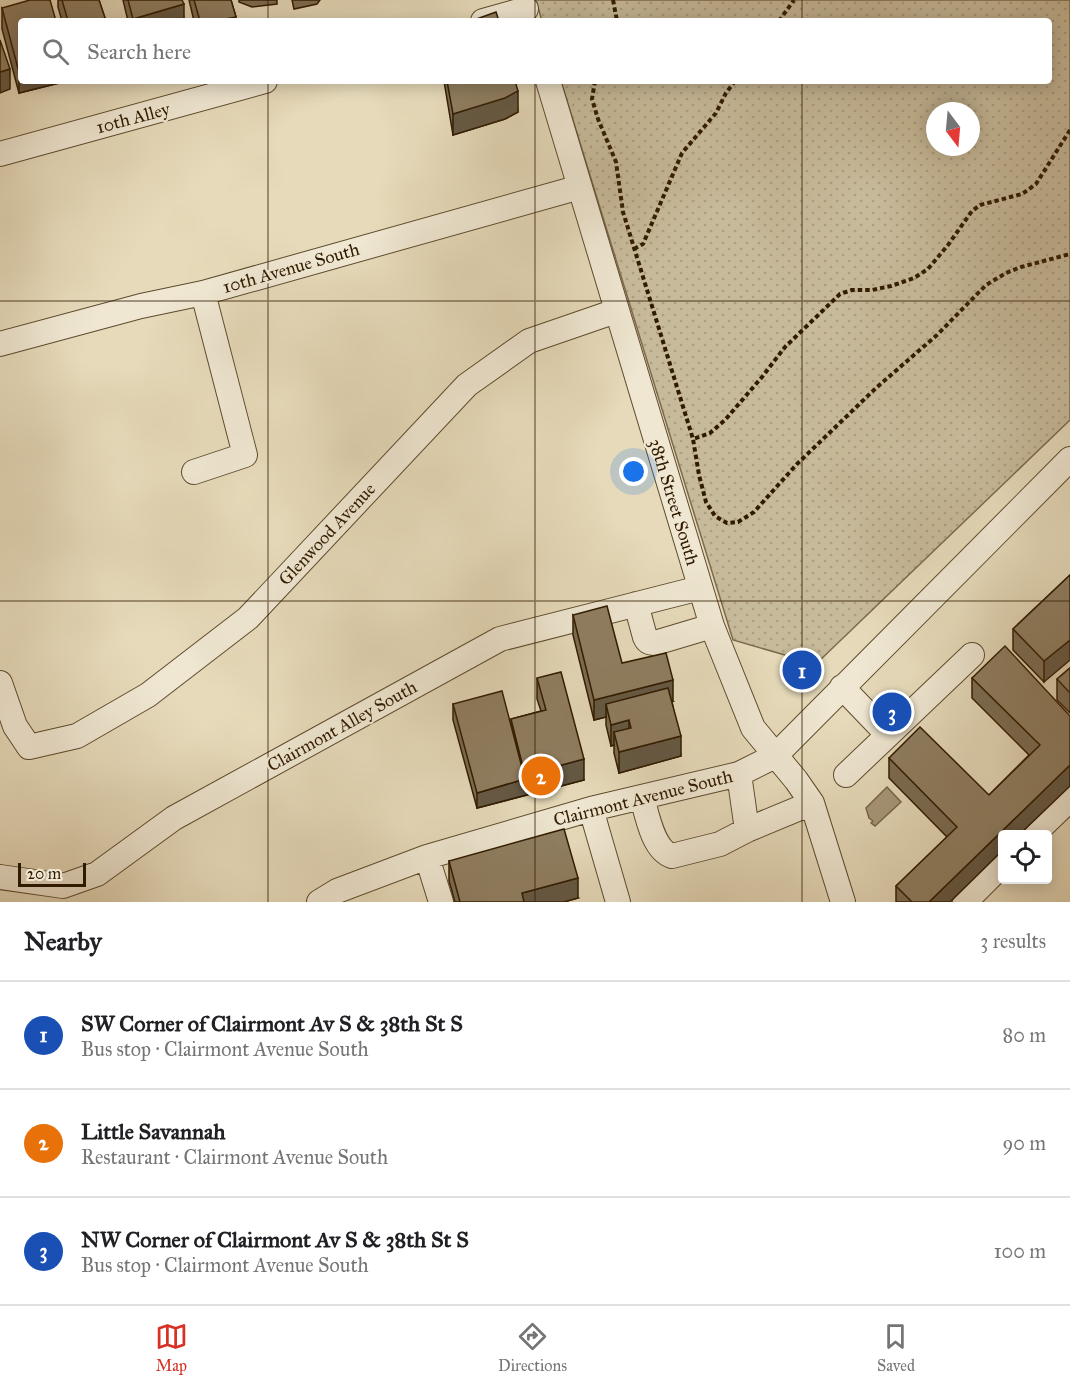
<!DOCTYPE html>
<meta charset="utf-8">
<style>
body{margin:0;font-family:"IM FELL Great Primer",serif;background:#f6f6f6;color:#202124}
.controls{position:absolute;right:18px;bottom:18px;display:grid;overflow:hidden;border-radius:6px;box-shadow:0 3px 15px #0003}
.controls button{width:54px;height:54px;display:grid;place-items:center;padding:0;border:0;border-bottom:2px solid #e0e0e0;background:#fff;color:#202124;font:30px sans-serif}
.compass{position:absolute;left:926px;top:102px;width:54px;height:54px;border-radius:50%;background:#fff;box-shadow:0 3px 15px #0003;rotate:164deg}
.scale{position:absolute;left:18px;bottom:15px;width:68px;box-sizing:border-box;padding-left:6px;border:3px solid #311b00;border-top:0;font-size:16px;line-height:21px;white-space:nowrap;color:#311b00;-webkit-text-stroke:4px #efe7d2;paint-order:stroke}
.you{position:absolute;left:634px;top:472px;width:21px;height:21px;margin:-15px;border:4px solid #fff;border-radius:50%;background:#1a73e8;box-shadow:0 0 0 9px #1a73e833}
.badge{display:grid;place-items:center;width:39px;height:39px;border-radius:50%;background:#d93025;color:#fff;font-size:20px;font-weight:700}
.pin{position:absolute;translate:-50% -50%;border:3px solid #fff;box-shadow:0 2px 6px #0006}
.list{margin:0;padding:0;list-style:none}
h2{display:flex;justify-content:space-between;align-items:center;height:78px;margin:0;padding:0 24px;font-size:26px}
h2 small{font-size:20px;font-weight:400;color:#757577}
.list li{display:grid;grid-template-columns:39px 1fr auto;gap:18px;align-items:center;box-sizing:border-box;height:108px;padding:0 24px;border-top:2px solid #e0e0e0}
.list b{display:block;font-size:22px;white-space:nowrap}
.list p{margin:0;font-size:20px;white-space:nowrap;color:#757577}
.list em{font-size:20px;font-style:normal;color:#757577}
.icon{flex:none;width:33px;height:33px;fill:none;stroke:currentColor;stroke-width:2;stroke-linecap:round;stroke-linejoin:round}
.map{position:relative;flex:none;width:1070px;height:902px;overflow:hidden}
.search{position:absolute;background:#fff;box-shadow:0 3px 15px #0003;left:18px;right:18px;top:18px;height:66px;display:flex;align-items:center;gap:15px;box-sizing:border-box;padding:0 21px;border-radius:6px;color:#757577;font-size:22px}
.sheet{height:402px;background:#fff}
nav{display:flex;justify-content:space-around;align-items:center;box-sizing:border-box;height:84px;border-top:2px solid #e0e0e0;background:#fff;font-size:16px;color:#757577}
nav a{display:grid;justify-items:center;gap:3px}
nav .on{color:#d93025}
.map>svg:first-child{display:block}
</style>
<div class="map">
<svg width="1070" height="902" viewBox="0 0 1070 902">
<defs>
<pattern id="grass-dots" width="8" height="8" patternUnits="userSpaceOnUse" patternTransform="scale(1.5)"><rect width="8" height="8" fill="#c7ba9a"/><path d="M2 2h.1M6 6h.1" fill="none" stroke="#ab9f83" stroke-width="1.8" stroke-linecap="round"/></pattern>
</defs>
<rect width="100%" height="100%" fill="#e6daba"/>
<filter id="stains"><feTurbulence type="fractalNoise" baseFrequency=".00333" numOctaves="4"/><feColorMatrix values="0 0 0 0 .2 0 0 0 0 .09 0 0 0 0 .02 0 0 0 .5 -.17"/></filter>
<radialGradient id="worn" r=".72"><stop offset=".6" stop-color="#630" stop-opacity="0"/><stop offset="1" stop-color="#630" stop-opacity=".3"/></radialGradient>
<path fill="url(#grass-dots)" stroke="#7c6a4d" stroke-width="1.5" fill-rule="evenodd" d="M 536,0 L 1070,0 L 1070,420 L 816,664 L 733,640 L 561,81 L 1049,81 L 1049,21 L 542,21 ZM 935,111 L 971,111 L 971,147 L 935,147 Z"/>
<path fill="#a8997b" stroke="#78674a" stroke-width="1.5" d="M 887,787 L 901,802 L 875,826 L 871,823 L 873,821 L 869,818 L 866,808 Z"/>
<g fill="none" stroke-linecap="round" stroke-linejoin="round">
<defs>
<path id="minor" d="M 483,21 L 526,9
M 548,81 L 712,626 L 753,728 L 796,780 L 812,803 L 843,902
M 0,154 L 265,81
M 0,344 L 141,306 L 203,293 L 580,187
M 194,472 L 245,455 L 203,293
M 636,604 L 645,637 C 647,642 649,643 655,643 L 712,626
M 0,683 L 15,726 L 29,747 L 77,736 L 148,695 L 248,618 L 467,385 L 529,341 L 616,311
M 842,687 L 888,735 L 972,655
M 739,774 L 747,830
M 846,775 L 888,735
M 642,797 C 647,815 653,850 672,856 L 720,844 L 747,830 L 812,803
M 591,809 L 618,902
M 1034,834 L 1070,799
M 427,857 L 441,902
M 0,877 L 63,886 L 97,874 L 174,818 L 500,639 L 700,588
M 319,902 L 337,891 L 427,857 L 591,809 L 739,774 L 775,756 L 1070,459
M 965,902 L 1002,865"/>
</defs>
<use href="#minor" stroke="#5e4b2e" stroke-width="26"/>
<path stroke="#311b00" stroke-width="4" stroke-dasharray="4.5 3" stroke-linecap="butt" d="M 613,0 L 617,21
M 779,21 L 794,0
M 595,81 L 592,99 L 598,119 L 616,162 L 623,212 L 693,439
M 1070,130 L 1036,184 L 1022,194 L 980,205 L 972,211 L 948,245 L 928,269 L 914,278 L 891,286 L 872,290 L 852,290 L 840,294 L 785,347 L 762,377 L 725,420 L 710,433 L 693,439 L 699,475 L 706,502 L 715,516 L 727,523 L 738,522 L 754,512 L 797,464 L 876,388 L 937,335 L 986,285 L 1006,273 L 1021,267 L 1070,254
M 634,249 L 643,244 L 682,153 L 716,113 L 726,93 L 735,81"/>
<use href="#minor" stroke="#efe7d2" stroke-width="24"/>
</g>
<path fill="#7b6c53" stroke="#311b00" stroke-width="1.5" d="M 58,0 L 99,0 L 106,21 L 62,21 L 58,7 Z
M 123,0 L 182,0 L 184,21 L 128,21 Z
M 189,0 L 231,0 L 236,17 L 236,21 L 194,21 Z
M 239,0 L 277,0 L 277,4 L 252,7 L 239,2 Z
M 292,0 L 320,0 L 317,4 L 294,9 Z
M 2,8 L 67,81 L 19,93 L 2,29 Z
M 444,81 L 515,81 L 518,112 L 505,119 L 453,135 Z
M 1070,575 L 1044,682 L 1013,650 L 1013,629 Z
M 573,615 L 622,663 L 673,701 L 672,701 L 681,756 L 619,773 L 614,753 L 614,745 L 611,746 L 606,725 L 606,717 L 594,720 L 573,635 Z
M 1070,668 L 1070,713 L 1057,700 L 1057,679 Z
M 537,678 L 584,780 L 477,808 L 453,720 L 453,704 L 511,725 L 511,719 L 541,711 L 537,699 Z
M 972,678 L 1070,716 L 950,902 L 896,902 L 896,886 L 947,837 L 889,778 L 889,758 L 989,795 L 1029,755 L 972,698 Z
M 449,861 L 578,898 L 564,902 L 455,902 L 449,881 Z"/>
<path fill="#645844" stroke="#311b00" stroke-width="1.5" d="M 184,4 L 184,21 L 133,21 L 133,19 Z
M 10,69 L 10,89 L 0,93 L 0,72 Z
M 19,72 L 21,72 L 21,81 L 67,81 L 19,93 Z
M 518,91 L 518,112 L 505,119 L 453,135 L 453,114 Z
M 1070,640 L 1070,660 L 1044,682 L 1044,661 Z
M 673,680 L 673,701 L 609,716 L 606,704 L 606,717 L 594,720 L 594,700 Z
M 629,720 L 629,741 L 614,732 L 614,745 L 611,746 L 611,725 Z
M 681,736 L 681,756 L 619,773 L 619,752 Z
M 584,759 L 584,780 L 477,808 L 477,793 L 525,779 L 525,775 Z
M 1070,765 L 1070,786 L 1020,834 L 1002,834 L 1002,851 L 950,902 L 929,902 Z
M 578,878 L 578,898 L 564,902 L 522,902 L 522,893 Z"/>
<path fill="#8f7e61" stroke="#311b00" stroke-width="1.5" d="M 30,0 L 50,0 L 56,21 L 21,21 L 21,72 L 19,72 L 2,8 Z
M 62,0 L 99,0 L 106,21 L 68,21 Z
M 128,0 L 182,0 L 184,4 L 133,19 Z
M 194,0 L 231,0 L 236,17 L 215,21 L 200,21 Z
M 496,12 L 499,21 L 471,21 Z
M 0,40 L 10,69 L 0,72 Z
M 447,81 L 515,81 L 518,91 L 505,98 L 453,114 Z
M 1070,575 L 1070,640 L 1044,661 L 1013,629 Z
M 607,606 L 622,663 L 666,653 L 673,680 L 594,700 L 573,615 Z
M 1005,646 L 1070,716 L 1070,765 L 929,902 L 912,902 L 896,886 L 957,827 L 889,758 L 920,727 L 989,795 L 1040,745 L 972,678 Z
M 1070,668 L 1070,693 L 1057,679 Z
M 561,672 L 584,759 L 525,775 L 511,719 L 546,710 L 537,678 Z
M 668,688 L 681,736 L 619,752 L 614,732 L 631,728 L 629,720 L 611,725 L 606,704 Z
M 502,691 L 525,779 L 477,793 L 453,704 Z
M 564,829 L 578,878 L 522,893 L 524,902 L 460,902 L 449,861 Z"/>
<path fill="none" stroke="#311b00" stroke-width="1.5" stroke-opacity="0.55" d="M 268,0 L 268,21M 535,0 L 535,21M 802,0 L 802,21M 268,81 L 268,902M 535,81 L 535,902M 802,81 L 802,902M 0,301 L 1070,301M 0,601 L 1070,601"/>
<g text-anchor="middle" stroke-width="4.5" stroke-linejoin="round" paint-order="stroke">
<g font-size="18" fill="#311b00" stroke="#efe7d2">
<text transform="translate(133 118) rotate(-15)" y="6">10th Alley</text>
<text transform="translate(291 268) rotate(-16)" y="6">10th Avenue South</text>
<text transform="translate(674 502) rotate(73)" y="6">38th Street South</text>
<text transform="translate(327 534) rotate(-47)" y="6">Glenwood Avenue</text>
<text transform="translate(342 726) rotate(-29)" y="6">Clairmont Alley South</text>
<text transform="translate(643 798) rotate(-14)" y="6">Clairmont Avenue South</text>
</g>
</g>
<rect width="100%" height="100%" filter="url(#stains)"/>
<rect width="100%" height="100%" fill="url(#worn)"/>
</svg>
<div class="controls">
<button><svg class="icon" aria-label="locate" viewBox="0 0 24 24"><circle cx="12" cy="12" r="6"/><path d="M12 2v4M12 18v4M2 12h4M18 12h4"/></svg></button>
</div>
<svg class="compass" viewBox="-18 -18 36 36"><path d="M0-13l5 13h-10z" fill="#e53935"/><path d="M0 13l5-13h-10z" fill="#757577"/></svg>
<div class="scale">20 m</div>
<div class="you"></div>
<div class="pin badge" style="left:802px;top:670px;background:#1a4fb4">1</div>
<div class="pin badge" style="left:541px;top:776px;background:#e8710a">2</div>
<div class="pin badge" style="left:892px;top:712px;background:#1a4fb4">3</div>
<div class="search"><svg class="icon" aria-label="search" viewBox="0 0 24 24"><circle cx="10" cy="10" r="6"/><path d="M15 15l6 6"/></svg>Search here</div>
</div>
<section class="sheet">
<h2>Nearby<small>3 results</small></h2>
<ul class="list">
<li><span class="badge" style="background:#1a4fb4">1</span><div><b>SW Corner of Clairmont Av S &amp; 38th St S</b><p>Bus stop · Clairmont Avenue South</p></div><em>80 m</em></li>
<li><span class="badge" style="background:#e8710a">2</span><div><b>Little Savannah</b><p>Restaurant · Clairmont Avenue South</p></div><em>90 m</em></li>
<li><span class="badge" style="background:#1a4fb4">3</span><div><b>NW Corner of Clairmont Av S &amp; 38th St S</b><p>Bus stop · Clairmont Avenue South</p></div><em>100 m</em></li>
</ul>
</section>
<nav>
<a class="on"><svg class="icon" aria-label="map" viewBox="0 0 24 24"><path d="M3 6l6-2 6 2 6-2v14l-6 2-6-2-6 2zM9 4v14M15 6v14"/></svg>Map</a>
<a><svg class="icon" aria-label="directions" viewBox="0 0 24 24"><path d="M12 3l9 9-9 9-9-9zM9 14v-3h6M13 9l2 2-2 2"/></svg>Directions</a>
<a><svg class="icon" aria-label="saved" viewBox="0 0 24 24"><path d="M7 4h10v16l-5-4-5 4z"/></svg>Saved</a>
</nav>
